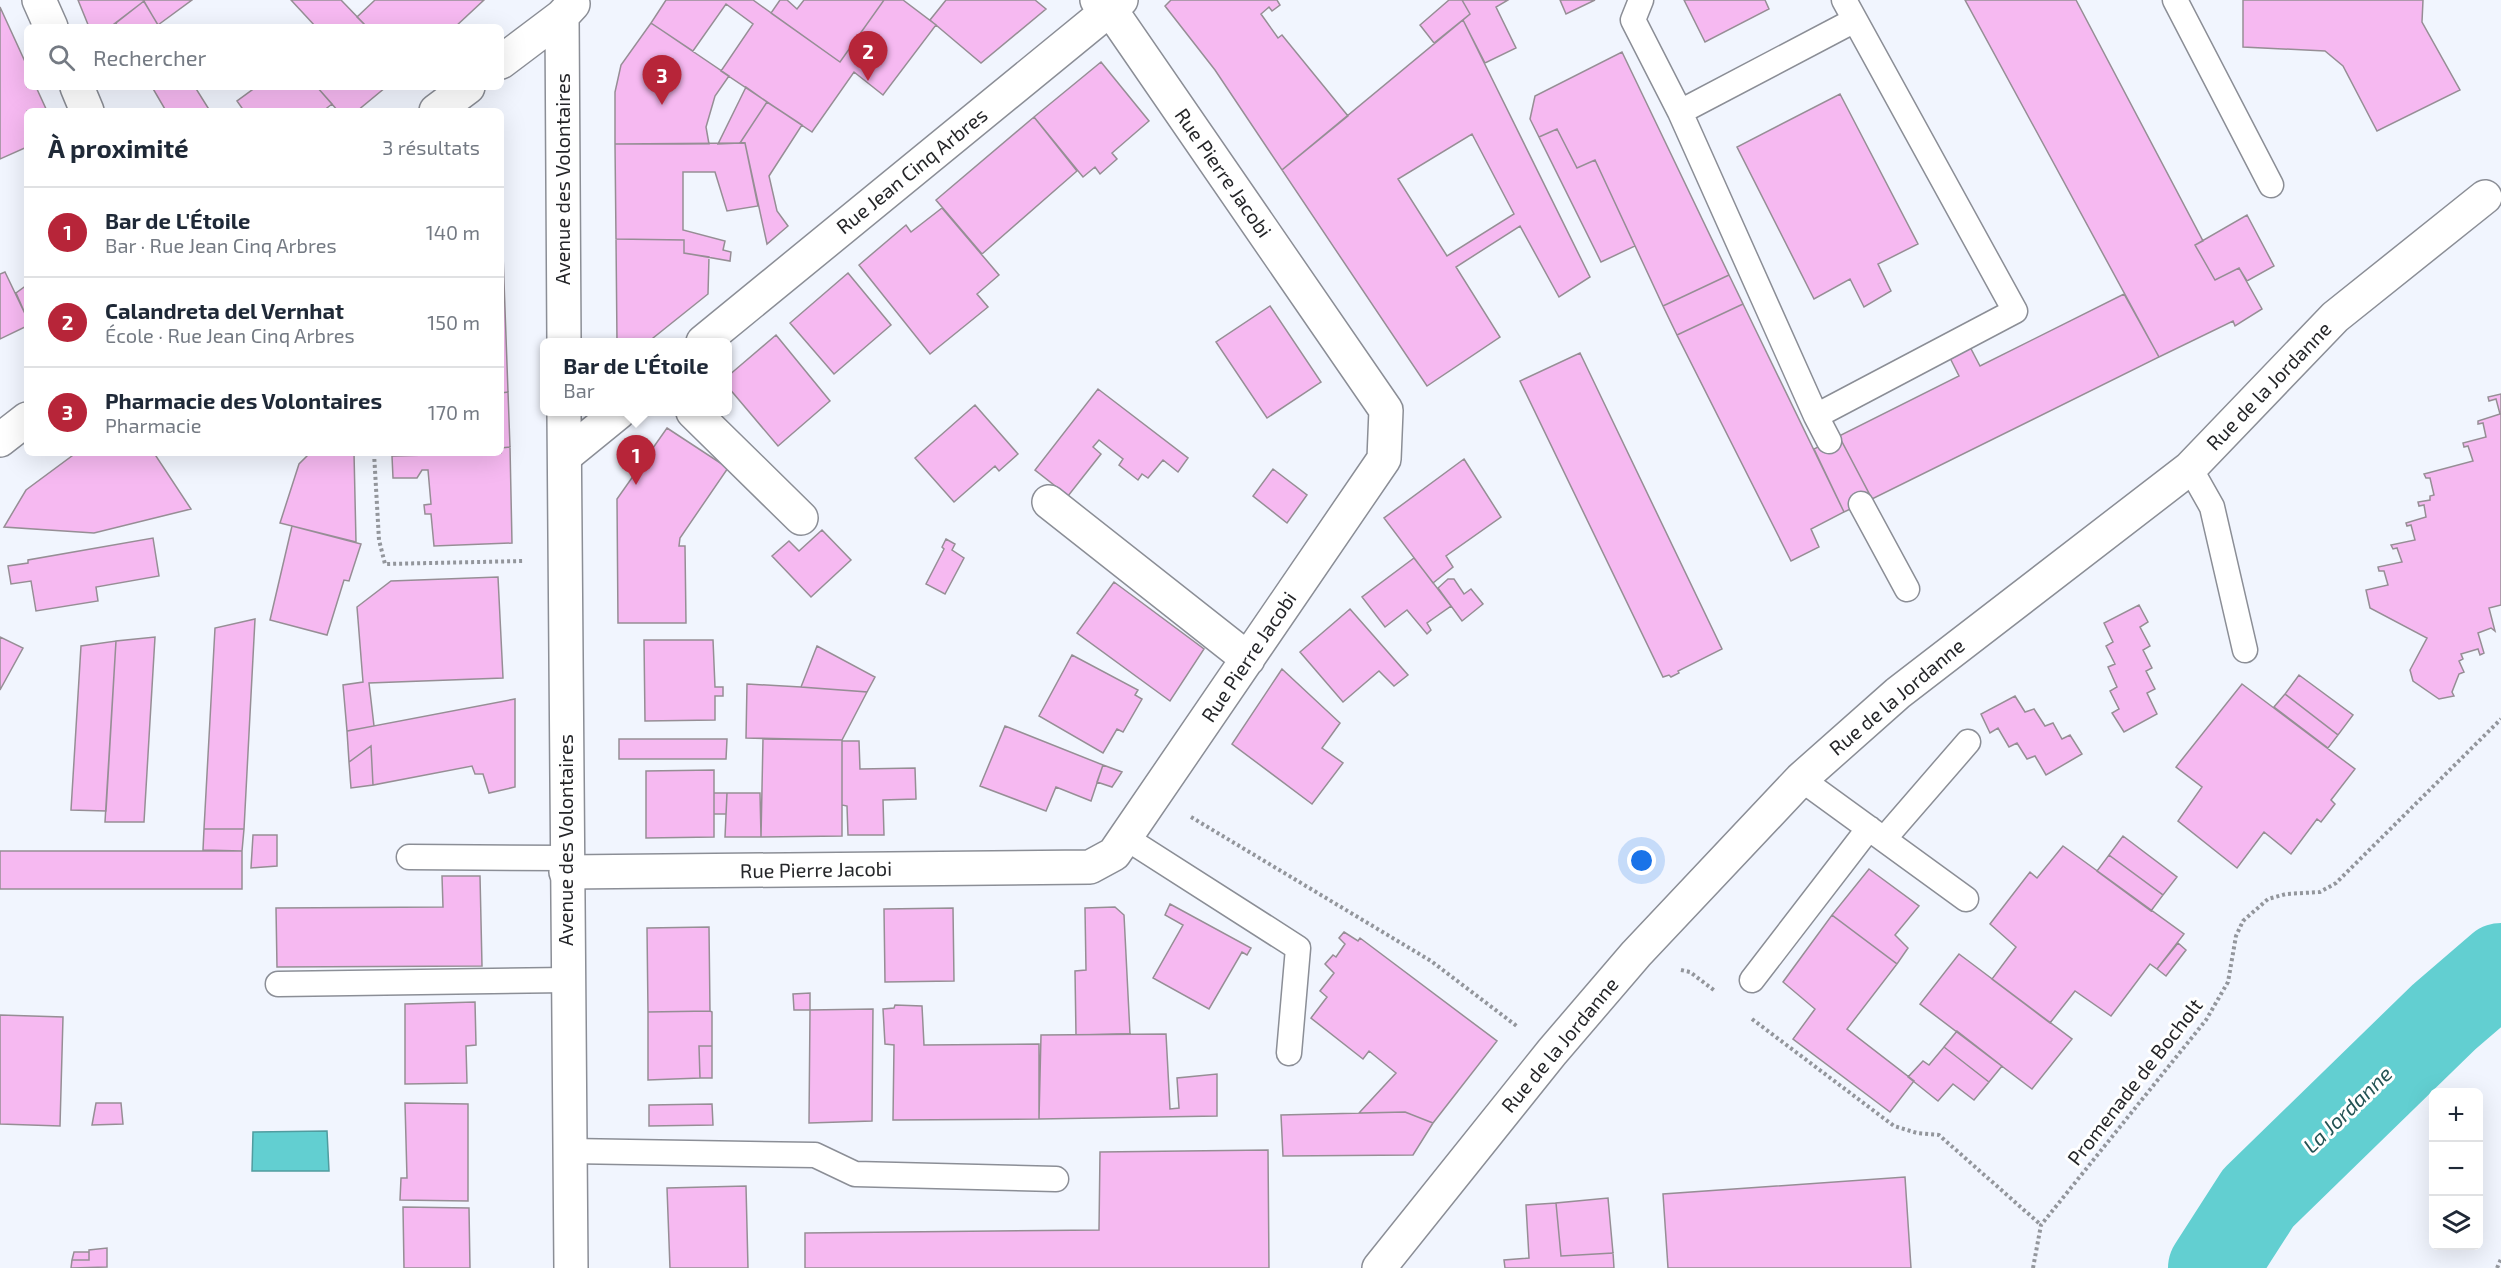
<!DOCTYPE html>
<html lang="fr">
<meta charset="utf-8">
<style>
body{margin:0;font-family:"Exo 2",sans-serif;background:#f2f2f3;color:#1f2937}
.controls{position:absolute;right:18px;bottom:18px;display:grid;overflow:hidden;border-radius:9px;box-shadow:0 6px 24px #0002}
.controls button{width:54px;height:54px;display:grid;place-items:center;padding:0;border:0;border-bottom:2px solid #e0e1e3;background:#fff;color:#1f2937;font:30px sans-serif}
.you{position:absolute;left:1642px;top:861px;width:21px;height:21px;margin:-15px;border:4px solid #fff;border-radius:50%;background:#1a73e8;box-shadow:0 0 0 9px #1a73e833}
.badge{display:grid;place-items:center;width:39px;height:39px;border-radius:50%;background:#b72539;color:#fff;font-size:20px;font-weight:700}
.pin{position:absolute;translate:-50% -50px;filter:drop-shadow(0 2px 3px #0008)}
.pin::after{content:'';position:absolute;top:32px;width:21px;height:18px;background:inherit;clip-path:polygon(0 0,100% 0,50% 100%)}
.popup{position:absolute;left:540px;top:338px;width:192px;height:78px;box-sizing:border-box;display:grid;place-content:center;border-radius:9px;background:#fff;filter:drop-shadow(0 2px 4px #0005);font-size:20px;white-space:nowrap;color:#747a83}
.popup b{font-size:22px;color:#1f2937}
.popup::after{content:'';position:absolute;left:50%;top:100%;margin-left:-12px;border:12px solid transparent;border-top-color:#fff}
.list{margin:0;padding:0;list-style:none}
h2{display:flex;justify-content:space-between;align-items:center;height:78px;margin:0;padding:0 24px;font-size:26px}
h2 small{font-size:20px;font-weight:400;color:#747a83}
.list li{display:grid;grid-template-columns:39px 1fr auto;gap:18px;align-items:center;box-sizing:border-box;height:90px;padding:0 24px;border-top:2px solid #e0e1e3}
.list b{display:block;font-size:22px;white-space:nowrap}
.list p{margin:0;font-size:20px;white-space:nowrap;color:#747a83}
.list em{font-size:20px;font-style:normal;color:#747a83}
.icon{flex:none;width:33px;height:33px;fill:none;stroke:currentColor;stroke-width:2;stroke-linecap:round;stroke-linejoin:round}
.map{position:relative;flex:none;width:2501px;height:1268px;overflow:hidden}
.search{position:absolute;background:#fff;box-shadow:0 6px 24px #0002;left:24px;top:24px;width:480px;height:66px;display:flex;align-items:center;gap:15px;box-sizing:border-box;padding:0 21px;border-radius:9px;color:#747a83;font-size:22px}
.panel{position:absolute;background:#fff;box-shadow:0 6px 24px #0002;left:24px;top:108px;width:480px;height:348px;border-radius:9px}
.map>svg:first-child{display:block}
</style>
<div class="map">
<svg width="2501" height="1268" viewBox="0 0 2501 1268">
<rect width="100%" height="100%" fill="#f1f5fe"/>
<path fill="#62cfd1" stroke="#509c9f" stroke-width="1.5" d="M 327,1131 L 329,1171 L 252,1171 L 253,1132 Z"/>
<g fill="none" stroke-linecap="round" stroke-linejoin="round">
<path stroke="#62cfd1" stroke-width="90" d="M 2213,1268 L 2258,1198 L 2444,1017 L 2501,968"/>
</g>
<path fill="#f6b9f1" stroke="#968e95" stroke-width="1.5" fill-rule="evenodd" d="M 78,0 L 143,0 L 144,1 L 110,27 L 89,27 Z
M 143,0 L 192,0 L 158,25 Z
M 291,0 L 341,0 L 367,27 L 316,27 Z
M 375,0 L 484,0 L 455,27 L 367,27 L 357,17 Z
M 666,0 L 753,0 L 840,62 L 884,0 L 903,0 L 936,25 L 883,95 L 854,72 L 812,132 L 721,71 L 753,24 L 726,4 L 693,51 L 651,23 Z
M 780,0 L 787,0 L 797,9 L 804,0 L 884,0 L 840,62 L 771,13 Z
M 946,0 L 1035,0 L 1046,9 L 981,63 L 930,20 Z
M 1171,0 L 1277,0 L 1280,5 L 1272,11 L 1269,7 L 1261,14 L 1278,38 L 1282,35 L 1348,116 L 1282,170 L 1215,70 L 1165,6 Z
M 1449,0 L 1462,0 L 1470,14 L 1434,43 L 1420,25 Z
M 1462,0 L 1508,0 L 1496,7 L 1516,48 L 1485,63 L 1463,20 L 1470,14 Z
M 1560,0 L 1595,0 L 1566,14 Z
M 1684,0 L 1765,0 L 1769,9 L 1705,42 Z
M 1965,0 L 2076,0 L 2203,241 L 2195,245 L 2215,280 L 2239,268 L 2262,309 L 2235,326 L 2233,321 L 2159,357 Z
M 2243,0 L 2423,0 L 2422,22 L 2460,90 L 2377,131 L 2343,66 L 2325,51 L 2243,47 Z
M 144,1 L 159,27 L 118,27 L 116,23 Z
M 0,7 L 27,66 L 27,87 L 36,87 L 47,111 L 27,111 L 27,147 L 0,159 Z
M 1463,20 L 1590,277 L 1559,297 L 1520,226 L 1456,267 L 1500,337 L 1427,386 L 1282,170 ZM 1472,134 L 1514,214 L 1447,256 L 1398,179 Z
M 651,23 L 729,76 L 715,96 L 706,127 L 709,144 L 615,144 L 615,92 L 621,65 Z
M 1622,52 L 1729,275 L 1663,306 L 1595,160 L 1577,168 L 1557,129 L 1539,137 L 1530,119 L 1535,96 Z
M 1101,62 L 1149,121 L 1112,153 L 1117,159 L 1100,174 L 1095,167 L 1083,177 L 1034,117 Z
M 152,87 L 195,87 L 210,111 L 166,111 Z
M 256,87 L 317,87 L 332,104 L 323,111 L 244,111 L 237,101 Z
M 317,87 L 386,87 L 357,111 L 338,111 Z
M 746,87 L 767,102 L 740,143 L 718,144 Z
M 1840,94 L 1918,244 L 1878,264 L 1891,291 L 1864,307 L 1850,279 L 1814,299 L 1737,147 Z
M 767,102 L 802,125 L 769,176 L 777,211 L 788,226 L 767,244 L 745,143 L 740,143 Z
M 1034,117 L 1077,171 L 982,254 L 936,200 Z
M 1557,129 L 1577,168 L 1595,160 L 1635,246 L 1601,262 L 1539,137 Z
M 745,143 L 758,206 L 727,211 L 715,172 L 683,172 L 683,230 L 725,241 L 723,250 L 731,252 L 730,261 L 684,253 L 684,240 L 616,239 L 615,144 Z
M 942,208 L 999,275 L 977,294 L 988,307 L 930,354 L 859,265 L 906,225 L 911,232 Z
M 2247,215 L 2274,266 L 2247,281 L 2239,268 L 2215,280 L 2195,245 Z
M 616,239 L 684,240 L 684,253 L 709,257 L 708,294 L 648,342 L 617,342 Z
M 503,254 L 508,392 L 501,393 L 501,255 Z
M 5,272 L 27,318 L 27,326 L 0,339 L 0,274 Z
M 848,273 L 891,325 L 834,374 L 790,323 Z
M 1729,275 L 1743,304 L 1677,335 L 1663,306 Z
M 27,285 L 27,318 L 16,293 Z
M 2124,294 L 2159,357 L 1872,499 L 1839,436 L 1959,376 L 1948,354 L 1969,345 L 1980,366 Z
M 1743,304 L 1844,512 L 1811,529 L 1819,547 L 1791,561 L 1677,335 Z
M 1270,306 L 1321,382 L 1267,418 L 1216,342 Z
M 776,335 L 830,401 L 778,446 L 728,387 L 728,376 Z
M 1580,353 L 1722,649 L 1678,671 L 1679,673 L 1671,677 L 1669,675 L 1663,677 L 1520,381 Z
M 1098,389 L 1188,458 L 1178,472 L 1163,460 L 1148,478 L 1142,474 L 1138,480 L 1119,465 L 1123,459 L 1099,440 L 1093,447 L 1101,454 L 1068,496 L 1035,470 Z
M 508,392 L 510,447 L 501,448 L 501,393 Z
M 2501,394 L 2501,605 L 2489,608 L 2495,631 L 2491,628 L 2478,633 L 2484,653 L 2480,655 L 2478,649 L 2461,654 L 2463,659 L 2459,661 L 2464,672 L 2459,674 L 2452,692 L 2454,696 L 2439,699 L 2413,681 L 2410,670 L 2427,638 L 2370,608 L 2366,590 L 2388,585 L 2384,571 L 2379,571 L 2378,567 L 2402,562 L 2397,548 L 2393,549 L 2391,545 L 2415,540 L 2411,525 L 2407,526 L 2406,523 L 2426,517 L 2424,505 L 2419,506 L 2418,502 L 2430,500 L 2430,496 L 2434,495 L 2430,478 L 2426,478 L 2424,474 L 2473,461 L 2468,446 L 2464,447 L 2463,443 L 2486,437 L 2483,423 L 2478,424 L 2478,421 L 2500,414 L 2496,399 L 2489,401 L 2488,397 Z
M 975,405 L 1018,454 L 999,471 L 995,466 L 954,502 L 915,458 Z
M 667,428 L 728,468 L 680,538 L 679,546 L 685,546 L 686,623 L 618,623 L 617,499 Z
M 1839,436 L 1872,499 L 1844,512 L 1814,449 Z
M 510,447 L 512,543 L 434,546 L 431,514 L 425,514 L 424,505 L 431,504 L 428,470 L 422,470 L 417,478 L 393,478 L 392,456 L 501,453 L 501,448 Z
M 76,453 L 154,453 L 191,509 L 94,533 L 4,527 L 26,490 Z
M 310,453 L 354,453 L 356,542 L 280,523 L 299,464 Z
M 1464,459 L 1501,517 L 1446,556 L 1453,567 L 1433,583 L 1384,518 Z
M 1273,469 L 1307,495 L 1287,523 L 1253,496 Z
M 292,526 L 361,544 L 349,581 L 344,580 L 327,635 L 270,620 Z
M 822,530 L 851,560 L 811,597 L 772,556 L 789,541 L 799,551 Z
M 153,538 L 159,576 L 96,587 L 98,601 L 36,611 L 31,581 L 11,584 L 8,566 L 28,563 L 28,560 Z
M 946,539 L 955,544 L 952,550 L 964,558 L 945,594 L 926,584 L 944,549 L 942,547 Z
M 1414,558 L 1451,606 L 1427,623 L 1431,630 L 1427,634 L 1407,610 L 1385,627 L 1362,597 Z
M 498,577 L 503,678 L 369,683 L 374,726 L 347,731 L 343,685 L 363,682 L 357,607 L 391,581 Z
M 1448,579 L 1454,579 L 1464,594 L 1471,589 L 1483,604 L 1462,621 L 1438,588 Z
M 1114,582 L 1204,649 L 1170,701 L 1077,633 Z
M 2139,605 L 2148,622 L 2140,627 L 2150,646 L 2143,650 L 2152,668 L 2146,671 L 2155,689 L 2147,693 L 2157,714 L 2124,732 L 2112,713 L 2119,709 L 2110,691 L 2117,687 L 2108,667 L 2115,664 L 2106,646 L 2113,642 L 2104,623 Z
M 1350,609 L 1408,675 L 1394,686 L 1379,671 L 1343,702 L 1300,652 Z
M 255,619 L 244,829 L 204,829 L 215,628 Z
M 0,637 L 23,648 L 0,690 Z
M 155,637 L 144,822 L 105,822 L 116,641 Z
M 644,640 L 713,640 L 715,687 L 723,687 L 723,696 L 715,696 L 715,720 L 645,721 Z
M 116,641 L 106,811 L 71,810 L 81,646 Z
M 817,646 L 875,677 L 867,692 L 801,687 Z
M 1072,655 L 1138,690 L 1135,695 L 1142,699 L 1123,732 L 1117,729 L 1103,753 L 1039,716 Z
M 1282,669 L 1340,723 L 1322,748 L 1343,763 L 1312,804 L 1232,744 Z
M 2299,675 L 2353,715 L 2338,735 L 2285,694 Z
M 747,684 L 801,687 L 867,692 L 842,740 L 746,738 Z
M 2242,684 L 2355,769 L 2331,800 L 2335,804 L 2321,822 L 2317,819 L 2291,854 L 2264,832 L 2237,868 L 2178,821 L 2202,787 L 2176,767 Z
M 2285,694 L 2338,735 L 2328,748 L 2274,707 Z
M 2015,696 L 2025,712 L 2034,709 L 2045,726 L 2053,723 L 2062,739 L 2070,735 L 2082,754 L 2046,775 L 2035,756 L 2027,759 L 2017,743 L 2009,747 L 1998,728 L 1990,733 L 1981,714 Z
M 515,699 L 515,787 L 489,793 L 483,774 L 475,774 L 472,766 L 373,785 L 371,746 L 349,762 L 347,731 Z
M 1005,726 L 1103,765 L 1091,801 L 1056,787 L 1046,811 L 980,786 Z
M 619,739 L 727,739 L 726,759 L 619,759 Z
M 763,739 L 842,740 L 842,836 L 761,837 Z
M 842,741 L 859,741 L 860,769 L 915,768 L 916,799 L 883,800 L 884,835 L 848,835 L 847,806 L 842,805 Z
M 371,746 L 373,785 L 351,788 L 349,762 Z
M 1103,765 L 1122,772 L 1112,787 L 1097,782 Z
M 714,770 L 714,837 L 646,838 L 646,771 Z
M 714,793 L 727,793 L 726,814 L 714,814 Z
M 727,793 L 760,793 L 761,837 L 725,837 Z
M 204,829 L 244,829 L 242,851 L 203,850 Z
M 253,835 L 277,835 L 277,866 L 251,868 Z
M 2123,836 L 2177,877 L 2163,895 L 2109,855 Z
M 2063,846 L 2184,934 L 2157,969 L 2150,964 L 2111,1016 L 2075,991 L 2050,1023 L 1992,979 L 2016,947 L 1990,924 L 2030,872 L 2037,878 Z
M 0,851 L 242,851 L 242,889 L 0,889 Z
M 2109,855 L 2163,895 L 2151,911 L 2097,871 Z
M 1869,869 L 1919,906 L 1895,935 L 1908,948 L 1897,964 L 1832,915 Z
M 442,876 L 480,876 L 482,966 L 277,967 L 276,908 L 443,907 Z
M 1170,904 L 1251,948 L 1247,955 L 1242,952 L 1209,1009 L 1153,978 L 1183,925 L 1165,915 Z
M 1115,907 L 1124,915 L 1130,1034 L 1076,1035 L 1075,971 L 1086,970 L 1085,908 Z
M 953,908 L 954,981 L 885,982 L 884,909 Z
M 1832,915 L 1897,964 L 1847,1029 L 1914,1081 L 1890,1112 L 1793,1039 L 1815,1009 L 1783,982 Z
M 709,927 L 710,1011 L 648,1012 L 647,928 Z
M 1344,932 L 1358,941 L 1360,938 L 1497,1041 L 1433,1123 L 1405,1112 L 1359,1113 L 1396,1073 L 1369,1051 L 1363,1059 L 1311,1018 L 1327,997 L 1320,991 L 1334,973 L 1325,964 L 1333,955 L 1336,957 L 1345,944 L 1339,938 Z
M 2178,943 L 2186,950 L 2166,976 L 2157,969 Z
M 1959,954 L 2072,1039 L 2032,1089 L 1920,1004 Z
M 810,993 L 810,1010 L 794,1010 L 793,994 Z
M 475,1002 L 476,1045 L 466,1046 L 467,1083 L 405,1084 L 405,1004 Z
M 895,1005 L 922,1006 L 924,1045 L 1039,1044 L 1039,1119 L 893,1120 L 894,1045 L 885,1044 L 883,1009 L 894,1008 Z
M 873,1009 L 872,1121 L 809,1123 L 810,1010 Z
M 710,1011 L 712,1012 L 712,1046 L 699,1046 L 700,1078 L 648,1080 L 648,1012 Z
M 0,1015 L 63,1017 L 60,1126 L 0,1124 Z
M 1957,1031 L 2002,1066 L 1989,1082 L 1944,1047 Z
M 1166,1034 L 1170,1109 L 1179,1108 L 1177,1078 L 1217,1074 L 1217,1116 L 1039,1119 L 1041,1035 Z
M 699,1046 L 712,1046 L 712,1078 L 700,1078 Z
M 1944,1047 L 1989,1082 L 1974,1100 L 1953,1084 L 1938,1101 L 1908,1077 L 1923,1061 L 1929,1065 Z
M 96,1103 L 121,1103 L 123,1124 L 92,1125 Z
M 405,1103 L 468,1104 L 468,1201 L 400,1200 L 401,1178 L 407,1178 Z
M 712,1104 L 713,1125 L 649,1126 L 649,1105 Z
M 1405,1112 L 1433,1123 L 1413,1155 L 1283,1156 L 1281,1115 Z
M 1268,1150 L 1269,1268 L 805,1268 L 805,1233 L 1099,1230 L 1100,1152 Z
M 1905,1177 L 1911,1268 L 1668,1268 L 1663,1194 Z
M 746,1186 L 748,1268 L 670,1268 L 667,1188 Z
M 1608,1198 L 1613,1253 L 1561,1256 L 1556,1203 Z
M 1556,1203 L 1561,1256 L 1613,1253 L 1614,1268 L 1505,1268 L 1504,1260 L 1529,1258 L 1526,1205 Z
M 403,1207 L 469,1208 L 470,1268 L 404,1268 Z
M 107,1248 L 107,1267 L 71,1268 L 72,1260 L 89,1260 L 89,1250 Z
M 74,1252 L 89,1252 L 89,1260 L 72,1260 Z"/>
<g fill="none" stroke-linecap="round" stroke-linejoin="round">
<defs>
<path id="lane" d="M 1641,0 L 1633,20 L 1680,112 L 1816,416 L 2015,311 L 1844,0
M 2175,0 L 2271,185
M 1680,112 L 1855,20
M 1816,416 L 1829,441
M 2190,468 L 2212,507 L 2245,650
M 1861,504 L 1907,589
M 1801,779 L 1966,899
M 1126,838 L 1298,948 L 1289,1053
M 1884,839 L 1968,742
M 409,857 L 566,858
M 1752,980 L 1869,828
M 278,984 L 567,980
M 570,1151 L 815,1155 L 855,1174 L 1056,1179"/>
<path id="street" d="M 39,0 L 51,27
M 77,87 L 87,111
M 703,342 L 1121,0
M 693,412 L 801,518
M 565,456 L 619,412
M 1049,502 L 1248,659
M 566,872 L 1090,867 L 1114,854 L 1384,459 L 1386,410 L 1110,9 L 1097,0
M 1379,1268 L 1552,1052 L 1636,954 L 1801,779 L 1898,693 L 2190,468 L 2335,317 L 2485,197"/>
<path id="secondary" d="M 562,16 L 564,342
M 501,62 L 562,16 L 573,4
M 436,111 L 468,87
M 564,412 L 571,1268
M 0,440 L 27,419"/>
</defs>
<use href="#lane" stroke="#8b8e96" stroke-width="27"/>
<use href="#street" stroke="#8b8e96" stroke-width="36"/>
<use href="#secondary" stroke="#8b8e96" stroke-width="36"/>
<path stroke="#93969c" stroke-width="4" stroke-dasharray="3 3" stroke-linecap="butt" d="M 374,453 L 379,540 L 385,564 L 524,561
M 1191,817 L 1431,961 L 1518,1027
M 1681,970 L 1690,972 L 1715,991
M 1752,1019 L 1894,1126 L 1917,1133 L 1939,1135 L 2041,1225
M 2033,1268 L 2041,1225 L 2206,1020 L 2228,982 L 2236,936 L 2243,921 L 2268,899 L 2286,894 L 2320,892 L 2336,883 L 2501,719
M 2497,1268 L 2501,1259"/>
<use href="#lane" stroke="#fff" stroke-width="24"/>
<use href="#street" stroke="#fff" stroke-width="33"/>
<use href="#secondary" stroke="#fff" stroke-width="33"/>
</g>
<g text-anchor="middle" stroke-width="6" stroke-linejoin="round" paint-order="stroke">
<g font-size="20" fill="#252629" stroke="#fff">
<text transform="translate(912 171) rotate(-39)" y="7">Rue Jean Cinq Arbres</text>
<text transform="translate(1223 173) rotate(55)" y="7">Rue Pierre Jacobi</text>
<text transform="translate(563 179) rotate(-90)" y="7">Avenue des Volontaires</text>
<text transform="translate(2269 386) rotate(-46)" y="7">Rue de la Jordanne</text>
<text transform="translate(1249 657) rotate(-56)" y="7">Rue Pierre Jacobi</text>
<text transform="translate(1897 697) rotate(-40)" y="7">Rue de la Jordanne</text>
<text transform="translate(566 840) rotate(-90)" y="7">Avenue des Volontaires</text>
<text transform="translate(816 870) rotate(-1)" y="7">Rue Pierre Jacobi</text>
<text transform="translate(1560 1045) rotate(-50)" y="7">Rue de la Jordanne</text>
<text transform="translate(2135 1082) rotate(-52)" y="7">Promenade de Bocholt</text>
</g>
<g font-size="21" font-style="italic" fill="#235354" stroke="#fff">
<text transform="translate(2348 1110) rotate(-44)" y="7">La Jordanne</text>
</g>
</g>
</svg>
<div class="controls">
<button>+</button>
<button>−</button>
<button><svg class="icon" aria-label="layers" viewBox="0 0 24 24"><path d="M12 4l9 5-9 5-9-5zM3 14l9 5 9-5"/></svg></button>
</div>
<div class="you"></div>
<div class="pin badge" style="left:636px;top:485px">1</div>
<div class="popup"><b>Bar de L'Étoile</b>Bar</div>
<div class="pin badge" style="left:868px;top:81px">2</div>
<div class="pin badge" style="left:662px;top:105px">3</div>
<div class="search"><svg class="icon" aria-label="search" viewBox="0 0 24 24"><circle cx="10" cy="10" r="6"/><path d="M15 15l6 6"/></svg>Rechercher</div>
<section class="panel">
<h2>À proximité<small>3 résultats</small></h2>
<ul class="list">
<li><span class="badge">1</span><div><b>Bar de L'Étoile</b><p>Bar · Rue Jean Cinq Arbres</p></div><em>140 m</em></li>
<li><span class="badge">2</span><div><b>Calandreta del Vernhat</b><p>École · Rue Jean Cinq Arbres</p></div><em>150 m</em></li>
<li><span class="badge">3</span><div><b>Pharmacie des Volontaires</b><p>Pharmacie</p></div><em>170 m</em></li>
</ul>
</section>
</div>
